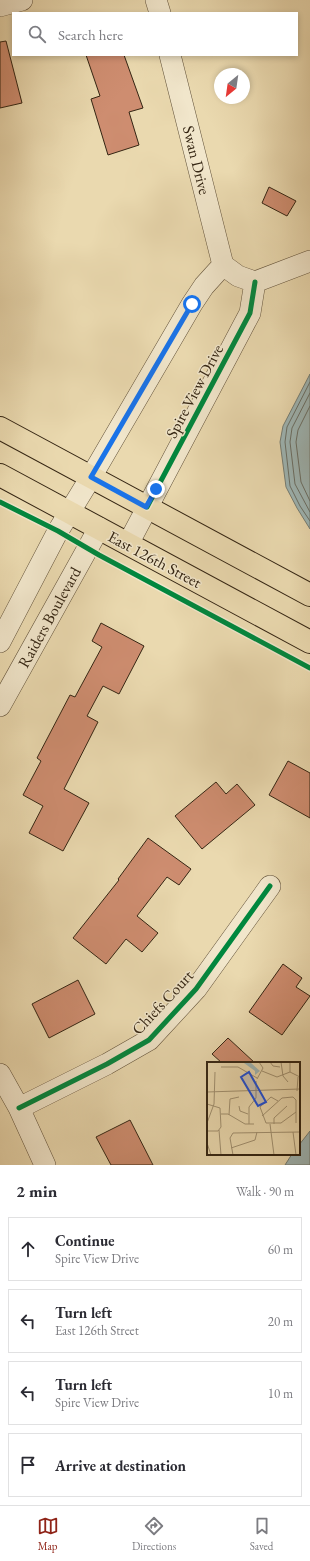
<!DOCTYPE html>
<meta charset="utf-8">
<style>
body{margin:0;font-family:"EB Garamond",serif;background:#f2f2f3;color:#2b2b33}
.compass{position:absolute;left:214px;top:68px;width:36px;height:36px;border-radius:50%;background:#fff;box-shadow:0 2px 6px #0003;rotate:209deg}
.stop{position:absolute;width:12px;height:12px;margin:-9px;border:3px solid #1a73e8;border-radius:50%;background:#fff}
.stop.end{background:#1a73e8;border-color:#fff;box-shadow:0 1px 4px #0008}
.list{margin:0;padding:0;list-style:none}
h2{display:flex;justify-content:space-between;align-items:center;height:52px;margin:0;padding:0 16px;font-size:17px}
h2 small{font-size:13px;font-weight:400;color:#7c7c81}
.list li{display:grid;grid-template-columns:26px 1fr auto;gap:12px;align-items:center;box-sizing:border-box;height:64px;margin:0 8px 8px;padding:0 8px;border:1px solid #e1e1e2;border-radius:0px}
.list b{display:block;font-size:15px;white-space:nowrap}
.list p{margin:0;font-size:13px;white-space:nowrap;color:#7c7c81}
.list em{font-size:13px;font-style:normal;color:#7c7c81}
.icon{flex:none;width:22px;height:22px;fill:none;stroke:currentColor;stroke-width:2;stroke-linecap:round;stroke-linejoin:round}
.map{position:relative;flex:none;width:310px;height:1165px;overflow:hidden}
.search{position:absolute;background:#fff;box-shadow:0 2px 6px #0003;left:12px;right:12px;top:12px;height:44px;display:flex;align-items:center;gap:10px;box-sizing:border-box;padding:0 14px;border-radius:0px;color:#7c7c81;font-size:15px}
.sheet{height:340px;background:#fff}
nav{display:flex;justify-content:space-around;align-items:center;box-sizing:border-box;height:56px;border-top:1px solid #e1e1e2;background:#fff;font-size:11px;color:#7c7c81}
nav a{display:grid;justify-items:center;gap:2px}
nav .on{color:#8f2418}
.map>svg:first-child{display:block}
</style>
<div class="map">
<svg width="310" height="1165" viewBox="0 0 310 1165">
<rect width="100%" height="100%" fill="#ead9af"/>
<filter id="stains"><feTurbulence type="fractalNoise" baseFrequency=".005" numOctaves="4"/><feColorMatrix values="0 0 0 0 .2 0 0 0 0 .09 0 0 0 0 .02 0 0 0 .5 -.17"/></filter>
<radialGradient id="worn" r=".72"><stop offset=".6" stop-color="#630" stop-opacity="0"/><stop offset="1" stop-color="#630" stop-opacity=".3"/></radialGradient>
<path fill="#9eb7b7" stroke="#747d75" d="M 310,374 L 310,529 L 297,508 L 286,487 L 280,442 L 283,426 Z
M 310,1131 L 310,1165 L 285,1165 L 292,1154 L 299,1154 L 299,1145 Z"/>
<g fill="none" stroke-linecap="round" stroke-linejoin="round">
<path stroke="#696e65" stroke-width="1" d="M 310,382 L 287,427 L 285,442 L 290,486 L 300,506 L 310,521
M 310,393 L 292,428 L 290,442 L 295,484 L 310,512
M 310,406 L 298,430 L 296,442 L 301,482 L 310,501"/>
</g>
<path fill="#ce8d70" stroke="#342513" d="M 6,41 L 22,103 L 0,108 L 0,42 Z
M 86,55 L 124,55 L 143,108 L 129,112 L 139,145 L 108,155 L 91,99 L 100,96 Z
M 269,187 L 296,201 L 287,216 L 262,203 Z
M 101,623 L 144,646 L 119,694 L 103,686 L 87,716 L 98,722 L 64,789 L 89,803 L 63,851 L 29,833 L 43,806 L 23,795 L 41,761 L 37,758 L 70,695 L 75,697 L 102,647 L 92,641 Z
M 288,761 L 310,773 L 310,818 L 269,795 Z
M 216,782 L 226,794 L 237,784 L 255,805 L 202,849 L 175,816 Z
M 148,838 L 191,869 L 179,885 L 167,877 L 137,916 L 158,933 L 142,952 L 126,939 L 106,964 L 73,938 L 119,880 L 118,879 Z
M 283,964 L 302,978 L 296,987 L 310,996 L 282,1035 L 249,1012 Z
M 78,980 L 95,1014 L 49,1038 L 32,1004 Z
M 228,1038 L 255,1063 L 222,1063 L 212,1054 Z
M 130,1120 L 153,1165 L 111,1165 L 96,1137 Z"/>
<g fill="none" stroke-linecap="round" stroke-linejoin="round">
<defs>
<path id="minor" d="M 156,0 L 160,13
M 0,6 L 22,0
M 170,55 L 223,265
M 223,265 L 238,276 L 255,282 L 310,261
M 128,544 L 241,330 L 250,313 L 255,282
M 0,642 L 58,531 L 91,477 L 192,304 L 204,286 L 223,265
M 0,706 L 99,528
M 0,1074 L 19,1108 L 45,1165
M 19,1108 L 107,1064 L 149,1040 L 196,989 L 270,886"/>
<path id="major" d="M 0,428 L 310,595
M 0,475 L 310,642"/>
</defs>
<use href="#minor" stroke="#62523a" stroke-width="22"/>
<use href="#major" stroke="#342513" stroke-width="24"/>
<use href="#minor" stroke="#f1e6cb" stroke-width="21"/>
<use href="#major" stroke="#ead9af" stroke-width="22"/>
<defs>
<path id="cycleway" d="M 0,502 L 58,531 L 99,555 L 310,668
M 147,507 L 241,330 L 250,313 L 255,282
M 19,1108 L 107,1064 L 149,1040 L 196,989 L 270,886"/>
</defs>
<use href="#cycleway" stroke="#f1e6cb" stroke-width="8"/>
<use href="#cycleway" stroke="#00873e" stroke-width="5"/>
</g>
<g fill="none" stroke-linecap="round" stroke-linejoin="round">
<path stroke="#1a73e8" stroke-width="5" d="M 156,489 L 146,507 L 91,477 L 192,304"/>
</g>
<g text-anchor="middle" stroke-width="3" stroke-linejoin="round" paint-order="stroke">
<g font-size="16" fill="#342513" stroke="#f1e6cb">
<text transform="translate(197 160) rotate(76)" y="6">Swan Drive</text>
<text transform="translate(194 391) rotate(-62)" y="6">Spire View Drive</text>
<text transform="translate(155 559) rotate(28)" y="6">East 126th Street</text>
<text transform="translate(49 617) rotate(-61)" y="6">Raiders Boulevard</text>
<text transform="translate(162 1002) rotate(-47)" y="6">Chiefs Court</text>
</g>
</g>
<g transform="translate(207 1062)">
<rect width="93" height="93" fill="#ead9af"/>
<path d="M 37,1 L 44,1 L 53,9 L 48,13 L 48,9 Z" fill="#9eb7b7"/>
<path fill="none" stroke="#a19171" stroke-width="1" d="M 63,0 L 66,4 L 73,5M 74,0 L 76,14 L 81,20M 83,0 L 83,10 L 93,15M 14,5 L 31,5 L 50,16M 55,9 L 70,15 L 83,10M 50,17 L 56,6 L 52,0M 90,29 L 91,15M 0,30 L 93,27M 71,39 L 64,35 L 53,45 L 59,61 L 74,61 L 89,50M 0,42 L 13,46 L 14,65 L 11,69 L 0,69M 32,44 L 33,49 L 41,52M 14,52 L 21,52 L 38,62 L 47,62M 22,53 L 23,37 L 32,35M 55,54 L 75,36 L 86,35 L 89,38 L 89,61M 0,61 L 7,42 L 8,10M 42,62 L 42,45 L 49,36 L 49,19M 63,62 L 67,93M 67,62 L 67,56 L 80,44M 12,68 L 14,93M 86,70 L 89,93M 0,81 L 4,93M 24,86 L 48,78 L 50,70M 26,93 L 23,76 L 26,71 L 93,70"/>
<path fill="#1d4ed8" fill-opacity="0.15" stroke="#1d4ed8" stroke-width="2" d="M 42,10 L 59,40 L 51,44 L 34,15 Z"/>
<rect width="93" height="93" fill="none" stroke="#342513" stroke-width="2"/>
</g>
<rect width="100%" height="100%" filter="url(#stains)"/>
<rect width="100%" height="100%" fill="url(#worn)"/>
</svg>
<svg class="compass" viewBox="-18 -18 36 36"><path d="M0-13l5 13h-10z" fill="#e53935"/><path d="M0 13l5-13h-10z" fill="#7c7c81"/></svg>
<div class="stop" style="left:192px;top:304px"></div>
<div class="stop end" style="left:156px;top:489px"></div>
<div class="search"><svg class="icon" aria-label="search" viewBox="0 0 24 24"><circle cx="10" cy="10" r="6"/><path d="M15 15l6 6"/></svg>Search here</div>
</div>
<section class="sheet">
<h2>2 min<small>Walk · 90 m</small></h2>
<ul class="list">
<li><svg class="icon" aria-label="ahead" viewBox="0 0 24 24"><path d="M12 20V5M6 11l6-6 6 6"/></svg><div><b>Continue</b><p>Spire View Drive</p></div><em>60 m</em></li>
<li><svg class="icon" aria-label="left" viewBox="0 0 24 24"><path d="M17 20v-9H6M10 6l-5 5 5 5"/></svg><div><b>Turn left</b><p>East 126th Street</p></div><em>20 m</em></li>
<li><svg class="icon" aria-label="left" viewBox="0 0 24 24"><path d="M17 20v-9H6M10 6l-5 5 5 5"/></svg><div><b>Turn left</b><p>Spire View Drive</p></div><em>10 m</em></li>
<li><svg class="icon" aria-label="arrive" viewBox="0 0 24 24"><path d="M6 21V4h12l-3 4 3 4H6"/></svg><div><b>Arrive at destination</b></div></li>
</ul>
</section>
<nav>
<a class="on"><svg class="icon" aria-label="map" viewBox="0 0 24 24"><path d="M3 6l6-2 6 2 6-2v14l-6 2-6-2-6 2zM9 4v14M15 6v14"/></svg>Map</a>
<a><svg class="icon" aria-label="directions" viewBox="0 0 24 24"><path d="M12 3l9 9-9 9-9-9zM9 14v-3h6M13 9l2 2-2 2"/></svg>Directions</a>
<a><svg class="icon" aria-label="saved" viewBox="0 0 24 24"><path d="M7 4h10v16l-5-4-5 4z"/></svg>Saved</a>
</nav>
